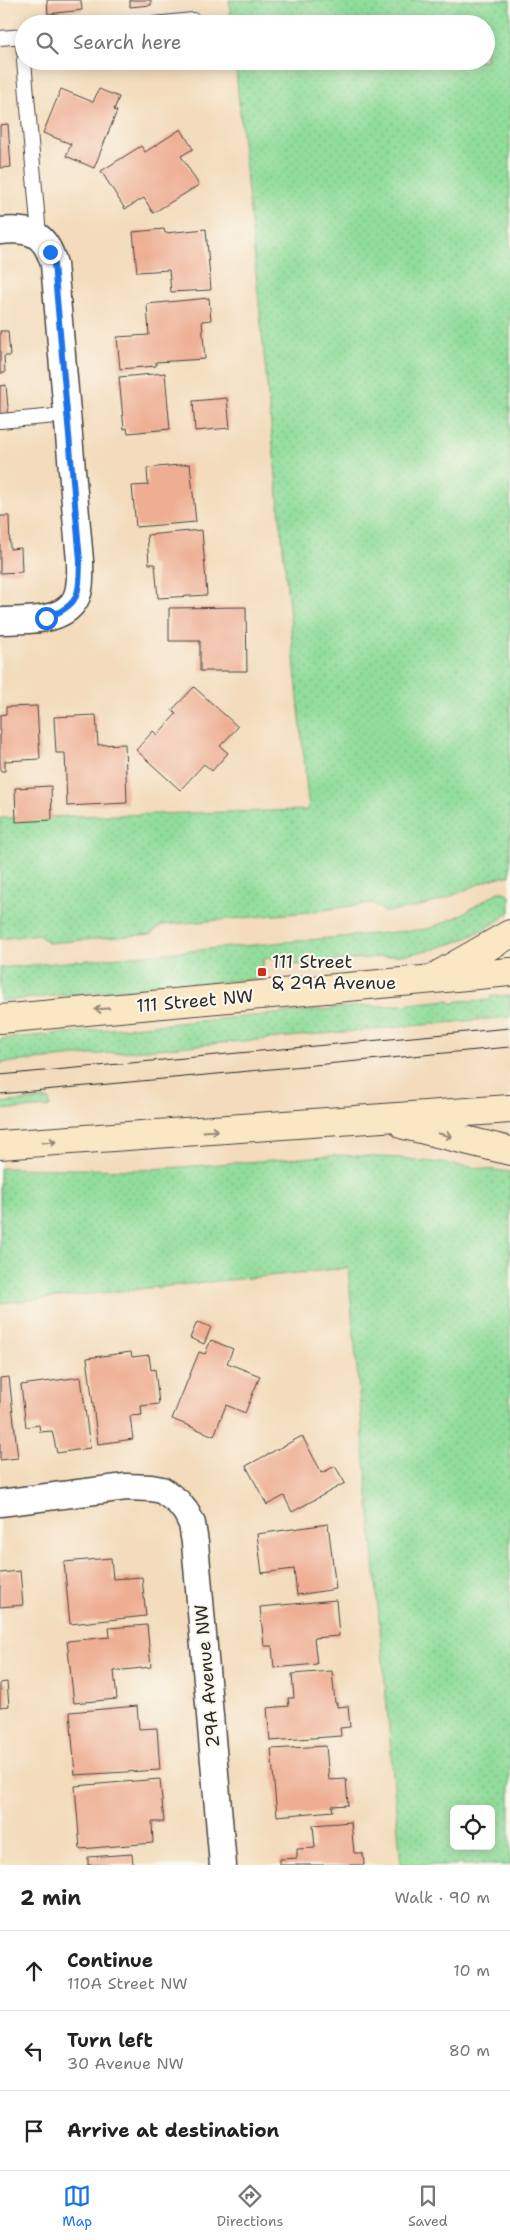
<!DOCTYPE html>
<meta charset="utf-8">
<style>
body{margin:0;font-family:"Shantell Sans",sans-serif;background:#f6f6f6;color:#222}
.controls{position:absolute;right:15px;bottom:15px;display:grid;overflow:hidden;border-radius:8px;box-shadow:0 2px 12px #0003}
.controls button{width:45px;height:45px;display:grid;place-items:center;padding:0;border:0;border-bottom:1px solid #e0e0e0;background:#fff;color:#222;font:25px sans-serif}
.stop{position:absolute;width:15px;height:15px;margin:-11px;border:4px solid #1a73e8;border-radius:50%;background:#fff}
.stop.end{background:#1a73e8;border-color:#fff;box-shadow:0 1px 5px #0008}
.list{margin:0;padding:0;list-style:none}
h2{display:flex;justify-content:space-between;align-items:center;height:65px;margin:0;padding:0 20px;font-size:21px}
h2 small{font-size:16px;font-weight:400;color:#767676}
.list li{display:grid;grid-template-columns:32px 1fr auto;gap:15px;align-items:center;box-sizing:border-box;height:80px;padding:0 20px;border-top:1px solid #e0e0e0}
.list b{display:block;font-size:19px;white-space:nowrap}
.list p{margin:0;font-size:16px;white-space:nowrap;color:#767676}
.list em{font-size:16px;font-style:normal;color:#767676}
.icon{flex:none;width:28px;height:28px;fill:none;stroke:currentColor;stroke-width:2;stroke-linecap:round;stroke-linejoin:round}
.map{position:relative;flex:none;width:510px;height:1865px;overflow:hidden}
.search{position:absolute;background:#fff;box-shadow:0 2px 12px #0003;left:15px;right:15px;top:15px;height:55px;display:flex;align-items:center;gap:12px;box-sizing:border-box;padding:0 18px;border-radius:28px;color:#767676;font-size:19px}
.sheet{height:305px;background:#fff}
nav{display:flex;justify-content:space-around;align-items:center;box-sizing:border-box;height:70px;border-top:1px solid #e0e0e0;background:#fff;font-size:14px;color:#767676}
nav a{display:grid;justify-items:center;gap:2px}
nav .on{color:#1a73e8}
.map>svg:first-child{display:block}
</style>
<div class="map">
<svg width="510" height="1865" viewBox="0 0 510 1865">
<defs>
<pattern id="grass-dots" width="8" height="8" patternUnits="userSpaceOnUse" patternTransform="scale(1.25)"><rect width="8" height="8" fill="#91dd9b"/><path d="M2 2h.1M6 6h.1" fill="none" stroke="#7dbe86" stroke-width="1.8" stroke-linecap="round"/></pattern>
</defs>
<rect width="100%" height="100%" fill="#fbf7ec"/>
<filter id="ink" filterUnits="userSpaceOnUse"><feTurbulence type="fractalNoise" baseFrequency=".02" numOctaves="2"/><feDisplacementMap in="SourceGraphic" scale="10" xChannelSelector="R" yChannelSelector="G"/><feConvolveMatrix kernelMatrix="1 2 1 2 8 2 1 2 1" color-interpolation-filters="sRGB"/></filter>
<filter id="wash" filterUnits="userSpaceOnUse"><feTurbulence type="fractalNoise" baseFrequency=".0096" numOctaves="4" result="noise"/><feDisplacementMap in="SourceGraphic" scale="20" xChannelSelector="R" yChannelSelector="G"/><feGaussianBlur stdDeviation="1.12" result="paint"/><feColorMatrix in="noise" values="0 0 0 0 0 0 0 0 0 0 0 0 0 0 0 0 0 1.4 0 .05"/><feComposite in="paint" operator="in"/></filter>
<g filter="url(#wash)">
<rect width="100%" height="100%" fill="#f3dbbb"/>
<path fill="url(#grass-dots)" stroke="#5e8463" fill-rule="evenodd" d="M 229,0 L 510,0 L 510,876 C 492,875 460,894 441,900 C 422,907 403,910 384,912 L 373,903 L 309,912 L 162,925 L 151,934 L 48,943 L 38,934 L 0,939 L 0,818 L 309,810 L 235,61 L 486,61 L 486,24 L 231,24 Z
M 498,892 L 504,892 L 510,895 L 510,912 C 480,936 447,947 410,954 L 281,966 L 280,957 L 263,959 L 264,979 L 223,981 L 0,1001 L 0,968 L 428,929 L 459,916 Z
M 491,996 L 510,996 L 510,1017 L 0,1063 L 0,1039 L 363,1006 L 389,1006 L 449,1000 L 450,1003 L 456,1003 L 457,1001 L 491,1000 Z
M 49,1099 L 50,1107 L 0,1110 L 0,1103 Z
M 338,1155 L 401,1158 L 510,1172 L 510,1865 L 401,1865 L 348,1268 L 0,1303 L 0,1168 L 140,1170 ZM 454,1809 L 491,1809 L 491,1846 L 454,1846 Z"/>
<g id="blocks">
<path fill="#eeae93" d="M 47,0 L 81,0 L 82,10 L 48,14 Z
M 130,0 L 151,0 L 151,5 L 130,7 Z
M 61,89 L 93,102 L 99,89 L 119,97 L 114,110 L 117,111 L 94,168 L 66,156 L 71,144 L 43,133 Z
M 8,124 L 11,167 L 0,168 L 0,125 Z
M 181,129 L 193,149 L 181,156 L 199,185 L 153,213 L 144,198 L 125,209 L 101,171 L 141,146 L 145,152 Z
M 164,229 L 165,233 L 206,229 L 211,290 L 171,292 L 169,270 L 137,272 L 133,232 Z
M 209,298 L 211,320 L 202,321 L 205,359 L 156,362 L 156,366 L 120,369 L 117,337 L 149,335 L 147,304 Z
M 0,331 L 8,331 L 10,356 L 4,356 L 5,373 L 0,373 Z
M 165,373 L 170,429 L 128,433 L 127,428 L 124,429 L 119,377 Z
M 6,385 L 9,419 L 0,420 L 0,386 Z
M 227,398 L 230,428 L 195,431 L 193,401 Z
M 190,464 L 196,522 L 136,527 L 132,486 L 148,485 L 147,468 Z
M 0,516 L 9,516 L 10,549 L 21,548 L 22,572 L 0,573 Z
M 202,530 L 207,595 L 158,598 L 155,564 L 149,564 L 147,535 Z
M 246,607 L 247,671 L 200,671 L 200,641 L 169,641 L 169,608 Z
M 194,687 L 238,727 L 220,746 L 228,753 L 212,771 L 204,764 L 180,790 L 136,750 L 153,731 L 157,735 L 176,714 L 172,710 Z
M 37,706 L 40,759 L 5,761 L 5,771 L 0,771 L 0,715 L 6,714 L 6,707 Z
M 96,715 L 98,745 L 125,744 L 127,803 L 67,806 L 65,753 L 56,753 L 54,717 Z
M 51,786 L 52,820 L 16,822 L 15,788 Z
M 197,1322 L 211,1327 L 204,1344 L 190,1338 Z
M 211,1340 L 233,1349 L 227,1363 L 260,1376 L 245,1413 L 226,1405 L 214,1436 L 172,1419 L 199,1352 L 205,1354 Z
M 131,1352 L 132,1357 L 149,1355 L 151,1370 L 155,1369 L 159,1404 L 141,1406 L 142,1415 L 130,1416 L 133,1439 L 98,1444 L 87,1358 Z
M 9,1377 L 18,1458 L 0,1460 L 0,1378 Z
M 81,1377 L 90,1448 L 57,1453 L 52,1431 L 40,1432 L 39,1425 L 26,1427 L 21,1385 Z
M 302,1436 L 322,1473 L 335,1466 L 345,1483 L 292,1512 L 284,1496 L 267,1505 L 246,1466 Z
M 328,1524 L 336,1589 L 297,1595 L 294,1569 L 262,1573 L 257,1534 Z
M 111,1558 L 113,1579 L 142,1577 L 146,1616 L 70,1624 L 64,1562 Z
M 20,1571 L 23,1605 L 0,1607 L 0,1573 Z
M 336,1600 L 339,1636 L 314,1638 L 317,1664 L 274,1668 L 272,1646 L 264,1646 L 260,1607 Z
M 147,1625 L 151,1667 L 114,1671 L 117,1699 L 74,1703 L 67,1641 L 110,1637 L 109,1628 Z
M 332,1671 L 335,1703 L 337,1703 L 337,1707 L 348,1706 L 350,1727 L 340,1728 L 341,1736 L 270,1741 L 267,1708 L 289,1706 L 288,1698 L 294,1698 L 292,1674 Z
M 7,1682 L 9,1706 L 0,1707 L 0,1683 Z
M 137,1706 L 139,1729 L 157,1728 L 160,1770 L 75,1775 L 70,1712 Z
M 326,1746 L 329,1780 L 346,1779 L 348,1805 L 332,1806 L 333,1811 L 277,1816 L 271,1749 Z
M 160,1779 L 164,1822 L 152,1822 L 153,1843 L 80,1849 L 75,1786 Z
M 351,1822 L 354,1853 L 363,1853 L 364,1865 L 280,1865 L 280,1859 L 297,1858 L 297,1849 L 315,1848 L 313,1825 Z
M 132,1854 L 133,1865 L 88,1865 L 88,1857 Z"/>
</g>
</g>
<g filter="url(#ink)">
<use href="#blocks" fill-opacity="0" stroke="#494541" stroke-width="1"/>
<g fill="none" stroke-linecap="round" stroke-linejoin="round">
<defs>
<path id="lane" d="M 154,24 L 193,20
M 22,36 L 24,53
M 0,38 L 24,36
M 24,61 L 39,235
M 0,421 L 67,415"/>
<path id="street" d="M 0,231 C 31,228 45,233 54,264 L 80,561 C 80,574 82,592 73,603 C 58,623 22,620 0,621
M 0,1503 L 126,1487 L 151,1488 L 162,1490 L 178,1502 L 186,1512 L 192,1524 L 195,1543 L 223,1865"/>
<path id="secondary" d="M 440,974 L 510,934
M 0,1019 L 510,972
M 404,1125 L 510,1151
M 0,1145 L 510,1109"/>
</defs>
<use href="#lane" stroke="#494541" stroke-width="16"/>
<use href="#street" stroke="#494541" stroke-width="29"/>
<use href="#secondary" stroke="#494541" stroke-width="30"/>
<use href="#lane" stroke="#fff" stroke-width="14"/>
<use href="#street" stroke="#fff" stroke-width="26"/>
<use href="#secondary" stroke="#fae7c3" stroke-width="28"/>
<path stroke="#2b2b2b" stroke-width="1" d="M 0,1075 L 510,1028
M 0,1094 L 510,1047"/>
</g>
<defs><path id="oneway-shaft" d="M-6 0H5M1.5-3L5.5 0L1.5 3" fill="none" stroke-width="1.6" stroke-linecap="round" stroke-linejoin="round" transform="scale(1.25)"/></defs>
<g stroke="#928977">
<use href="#oneway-shaft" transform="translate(102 1009) rotate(175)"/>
<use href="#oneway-shaft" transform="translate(211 1131) rotate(-4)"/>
<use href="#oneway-shaft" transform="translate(445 1135) rotate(14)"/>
<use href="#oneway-shaft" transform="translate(49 1142) rotate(-4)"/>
</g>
</g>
<g fill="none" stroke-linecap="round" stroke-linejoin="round" filter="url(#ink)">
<path stroke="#1a73e8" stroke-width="6" d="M 46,618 C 80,605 79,595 80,561 L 54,264 L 50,252"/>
</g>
<rect fill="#c8321e" stroke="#fbf7ec" stroke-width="2" x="257" y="967" width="10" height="10" rx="2.5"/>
<g text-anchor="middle" stroke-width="4.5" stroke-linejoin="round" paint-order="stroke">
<g font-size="18" fill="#2b2b2b" stroke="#fbf7ec" text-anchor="start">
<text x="272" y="968">111 Street<tspan x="272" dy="21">&amp; 29A Avenue</tspan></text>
</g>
<g font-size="18" fill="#2b2b2b" stroke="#fbf7ec">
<text transform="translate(195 1001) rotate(-5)" y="6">111 Street NW</text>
<text transform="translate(207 1676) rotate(-95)" y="6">29A Avenue NW</text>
</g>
</g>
</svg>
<div class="controls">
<button><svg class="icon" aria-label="locate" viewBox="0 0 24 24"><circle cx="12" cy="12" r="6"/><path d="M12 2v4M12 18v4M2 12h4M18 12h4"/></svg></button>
</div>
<div class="stop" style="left:46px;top:618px"></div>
<div class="stop end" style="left:50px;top:252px"></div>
<div class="search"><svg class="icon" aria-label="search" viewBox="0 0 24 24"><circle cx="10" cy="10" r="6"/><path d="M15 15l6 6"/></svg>Search here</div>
</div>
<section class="sheet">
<h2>2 min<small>Walk · 90 m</small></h2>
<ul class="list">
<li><svg class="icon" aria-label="ahead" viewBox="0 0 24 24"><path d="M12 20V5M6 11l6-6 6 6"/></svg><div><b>Continue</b><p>110A Street NW</p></div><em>10 m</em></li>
<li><svg class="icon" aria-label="left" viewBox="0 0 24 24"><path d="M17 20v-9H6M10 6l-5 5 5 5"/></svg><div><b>Turn left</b><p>30 Avenue NW</p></div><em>80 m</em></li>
<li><svg class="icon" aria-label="arrive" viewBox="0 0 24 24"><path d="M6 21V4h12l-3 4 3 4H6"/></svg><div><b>Arrive at destination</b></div></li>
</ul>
</section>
<nav>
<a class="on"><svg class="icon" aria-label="map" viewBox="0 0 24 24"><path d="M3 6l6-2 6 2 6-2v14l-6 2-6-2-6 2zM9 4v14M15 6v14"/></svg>Map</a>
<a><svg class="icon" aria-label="directions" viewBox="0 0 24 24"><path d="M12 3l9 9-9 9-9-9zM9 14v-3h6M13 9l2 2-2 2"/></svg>Directions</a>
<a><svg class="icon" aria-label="saved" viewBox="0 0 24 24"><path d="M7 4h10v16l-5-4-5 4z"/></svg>Saved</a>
</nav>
